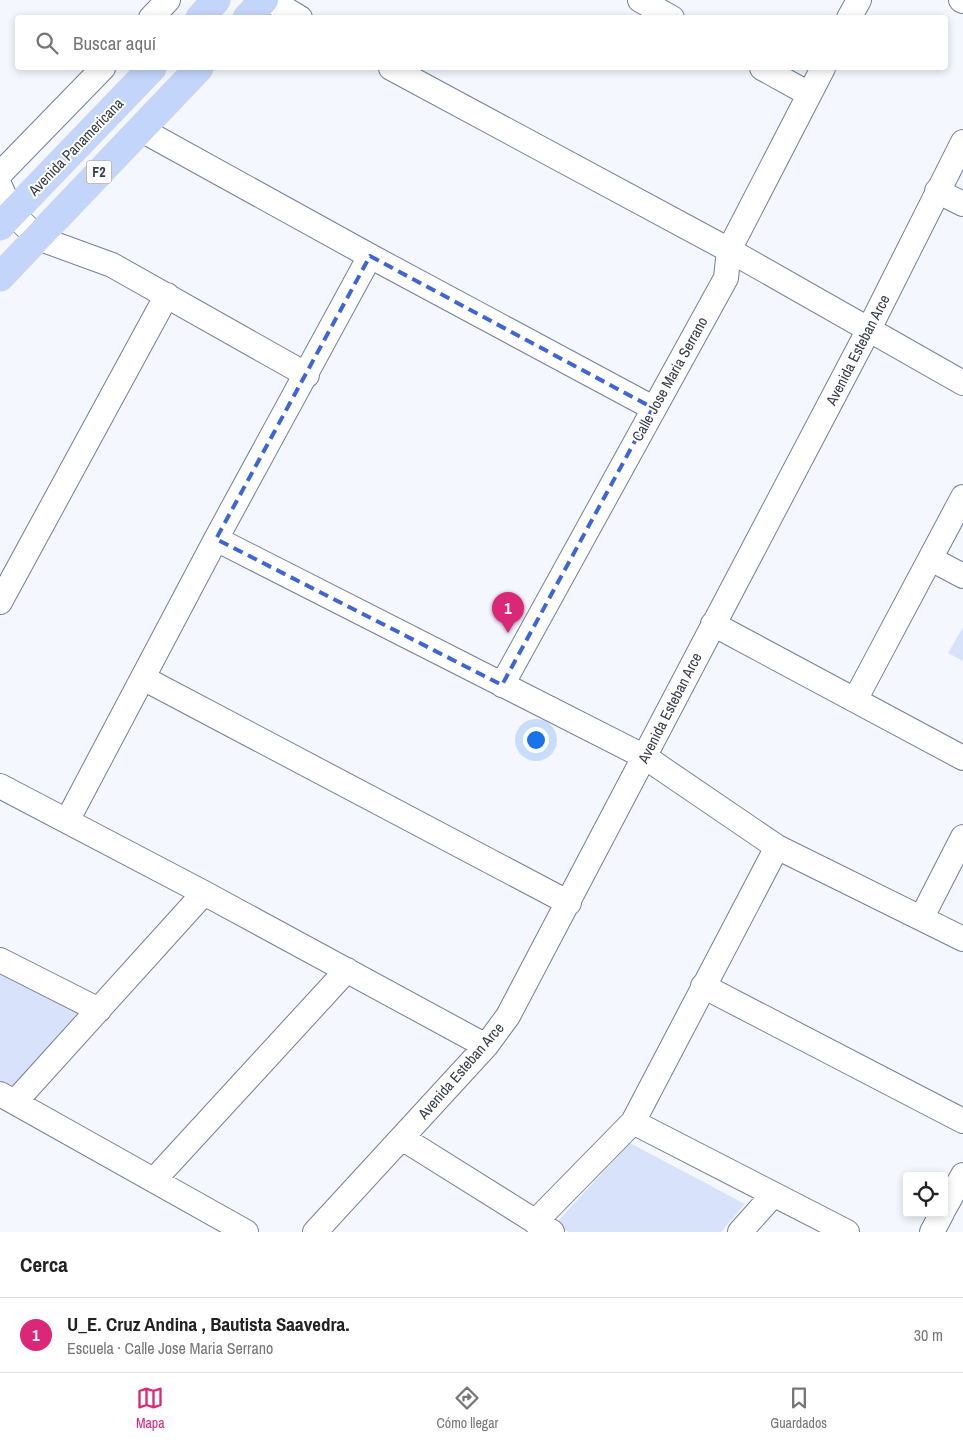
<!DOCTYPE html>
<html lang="es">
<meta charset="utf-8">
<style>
body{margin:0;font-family:"Archivo Narrow",sans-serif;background:#f6f6f6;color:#222}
.controls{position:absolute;right:15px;bottom:15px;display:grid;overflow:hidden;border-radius:5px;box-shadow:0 2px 8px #0003}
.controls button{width:45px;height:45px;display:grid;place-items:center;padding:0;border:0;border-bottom:1px solid #e0e0e0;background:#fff;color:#222;font:25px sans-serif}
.you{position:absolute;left:535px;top:739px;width:18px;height:18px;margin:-12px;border:4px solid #fff;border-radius:50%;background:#1a73e8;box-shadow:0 0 0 8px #1a73e833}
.badge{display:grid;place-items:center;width:32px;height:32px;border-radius:50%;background:#db2777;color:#fff;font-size:16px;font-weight:700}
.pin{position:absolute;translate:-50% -41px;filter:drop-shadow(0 1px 2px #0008)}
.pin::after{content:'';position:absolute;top:26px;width:18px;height:15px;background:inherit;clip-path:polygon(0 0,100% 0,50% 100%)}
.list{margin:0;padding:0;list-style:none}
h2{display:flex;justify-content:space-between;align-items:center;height:65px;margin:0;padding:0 20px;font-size:21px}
h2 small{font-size:16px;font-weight:400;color:#767676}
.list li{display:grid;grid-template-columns:32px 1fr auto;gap:15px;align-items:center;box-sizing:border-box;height:75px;padding:0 20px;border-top:1px solid #e0e0e0}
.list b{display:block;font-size:19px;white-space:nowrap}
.list p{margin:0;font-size:16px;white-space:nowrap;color:#767676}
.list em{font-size:16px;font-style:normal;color:#767676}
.icon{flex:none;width:28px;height:28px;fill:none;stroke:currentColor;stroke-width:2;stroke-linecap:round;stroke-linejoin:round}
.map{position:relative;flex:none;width:963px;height:1232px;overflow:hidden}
.search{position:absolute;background:#fff;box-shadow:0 2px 8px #0003;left:15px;right:15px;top:15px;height:55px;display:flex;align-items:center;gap:12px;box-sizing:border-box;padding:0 18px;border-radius:5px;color:#767676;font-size:19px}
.sheet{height:140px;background:#fff}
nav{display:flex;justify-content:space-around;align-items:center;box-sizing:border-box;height:70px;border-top:1px solid #e0e0e0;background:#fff;font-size:14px;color:#767676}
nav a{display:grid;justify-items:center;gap:2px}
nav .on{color:#db2777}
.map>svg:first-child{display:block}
</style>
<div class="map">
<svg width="963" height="1232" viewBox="0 0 963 1232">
<rect width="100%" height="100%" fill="#f4f8fe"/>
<path fill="#d8e3fb" d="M 963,627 L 963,661 L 948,653 Z
M 0,970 L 73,1008 L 77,1014 L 77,1021 L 11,1088 L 0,1084 Z
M 630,1143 L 745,1204 L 721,1232 L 569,1232 L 555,1224 Z"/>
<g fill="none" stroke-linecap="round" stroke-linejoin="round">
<defs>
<path id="minor" d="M 270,0 L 300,18
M 640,0 L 672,18
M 961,0 L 963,1
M 151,18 L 168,0
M 849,18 L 859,0
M 391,68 L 729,250 L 963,383
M 762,68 L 809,94
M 140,129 L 370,256 L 653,408
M 0,174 L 103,68
M 0,186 L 12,213 L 38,238 L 112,265 L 307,375
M 937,191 L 963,204
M 216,539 L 645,757 L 777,847 L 963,939
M 931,559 L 963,576
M 0,602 L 167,295
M 713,624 L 963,758
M 143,678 L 569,903
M 502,685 L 726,278 L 729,250 L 823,68
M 855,700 L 963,497
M 0,786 L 204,893 L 486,1046
M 67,821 L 216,539 L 370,256
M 922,917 L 963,837
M 0,960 L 99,1010
M 703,986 L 963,1121
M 0,1094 L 246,1232
M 15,1102 L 204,893
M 633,1122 L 847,1232
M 402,1138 L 552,1232
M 154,1180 L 347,970
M 944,1209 L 963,1175
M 535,1222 L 633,1122 L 777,847
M 315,1232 L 486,1046 L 508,1016 L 869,329 L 963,142
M 740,1232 L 773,1195
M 932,1232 L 942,1213"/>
<path id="highway" d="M 200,18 L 216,0
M 247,18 L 264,0
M 0,226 L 152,68
M 0,277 L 199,68"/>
</defs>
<use href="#minor" stroke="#727f9c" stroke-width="26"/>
<use href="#highway" stroke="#d3d4d7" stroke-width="29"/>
<use href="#minor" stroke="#fff" stroke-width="24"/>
<use href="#highway" stroke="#c3d5fb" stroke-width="28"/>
</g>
<path fill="none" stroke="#3e65d7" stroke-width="4" stroke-dasharray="10 6" stroke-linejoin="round" d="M 370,256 L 653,408 L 502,685 L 216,539 Z"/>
<g text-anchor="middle" stroke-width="4" stroke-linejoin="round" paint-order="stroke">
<rect fill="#fff" stroke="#72767f" stroke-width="1" x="86.5" y="160.5" width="25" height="23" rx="4"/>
<g font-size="14" font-weight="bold" fill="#363c48">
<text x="99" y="177">F2</text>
</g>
<g font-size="15" fill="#363c48" stroke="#fff">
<text transform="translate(76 147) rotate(-46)" y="5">Avenida Panamericana</text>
<text transform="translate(858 350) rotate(-63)" y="5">Avenida Esteban Arce</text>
<text transform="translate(670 379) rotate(-61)" y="5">Calle Jose Maria Serrano</text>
<text transform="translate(670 708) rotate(-63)" y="5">Avenida Esteban Arce</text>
<text transform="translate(461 1071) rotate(-49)" y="5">Avenida Esteban Arce</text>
</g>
</g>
</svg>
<div class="controls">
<button><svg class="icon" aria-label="locate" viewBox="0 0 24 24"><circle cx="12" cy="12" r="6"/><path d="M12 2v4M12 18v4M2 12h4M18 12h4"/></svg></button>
</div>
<div class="you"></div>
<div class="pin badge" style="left:508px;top:633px">1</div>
<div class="search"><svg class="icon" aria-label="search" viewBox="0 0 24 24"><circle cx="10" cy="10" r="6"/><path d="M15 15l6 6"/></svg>Buscar aquí</div>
</div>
<section class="sheet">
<h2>Cerca<small></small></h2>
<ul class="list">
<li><span class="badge">1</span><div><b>U_E. Cruz Andina , Bautista Saavedra.</b><p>Escuela · Calle Jose Maria Serrano</p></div><em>30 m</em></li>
</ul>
</section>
<nav>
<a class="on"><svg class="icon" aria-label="map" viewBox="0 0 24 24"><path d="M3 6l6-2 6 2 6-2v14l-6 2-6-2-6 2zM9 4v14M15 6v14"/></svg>Mapa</a>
<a><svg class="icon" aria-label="directions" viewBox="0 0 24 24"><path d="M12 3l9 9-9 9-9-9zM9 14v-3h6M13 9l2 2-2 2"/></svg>Cómo llegar</a>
<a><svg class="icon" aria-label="saved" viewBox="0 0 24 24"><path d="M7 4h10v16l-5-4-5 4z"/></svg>Guardados</a>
</nav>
